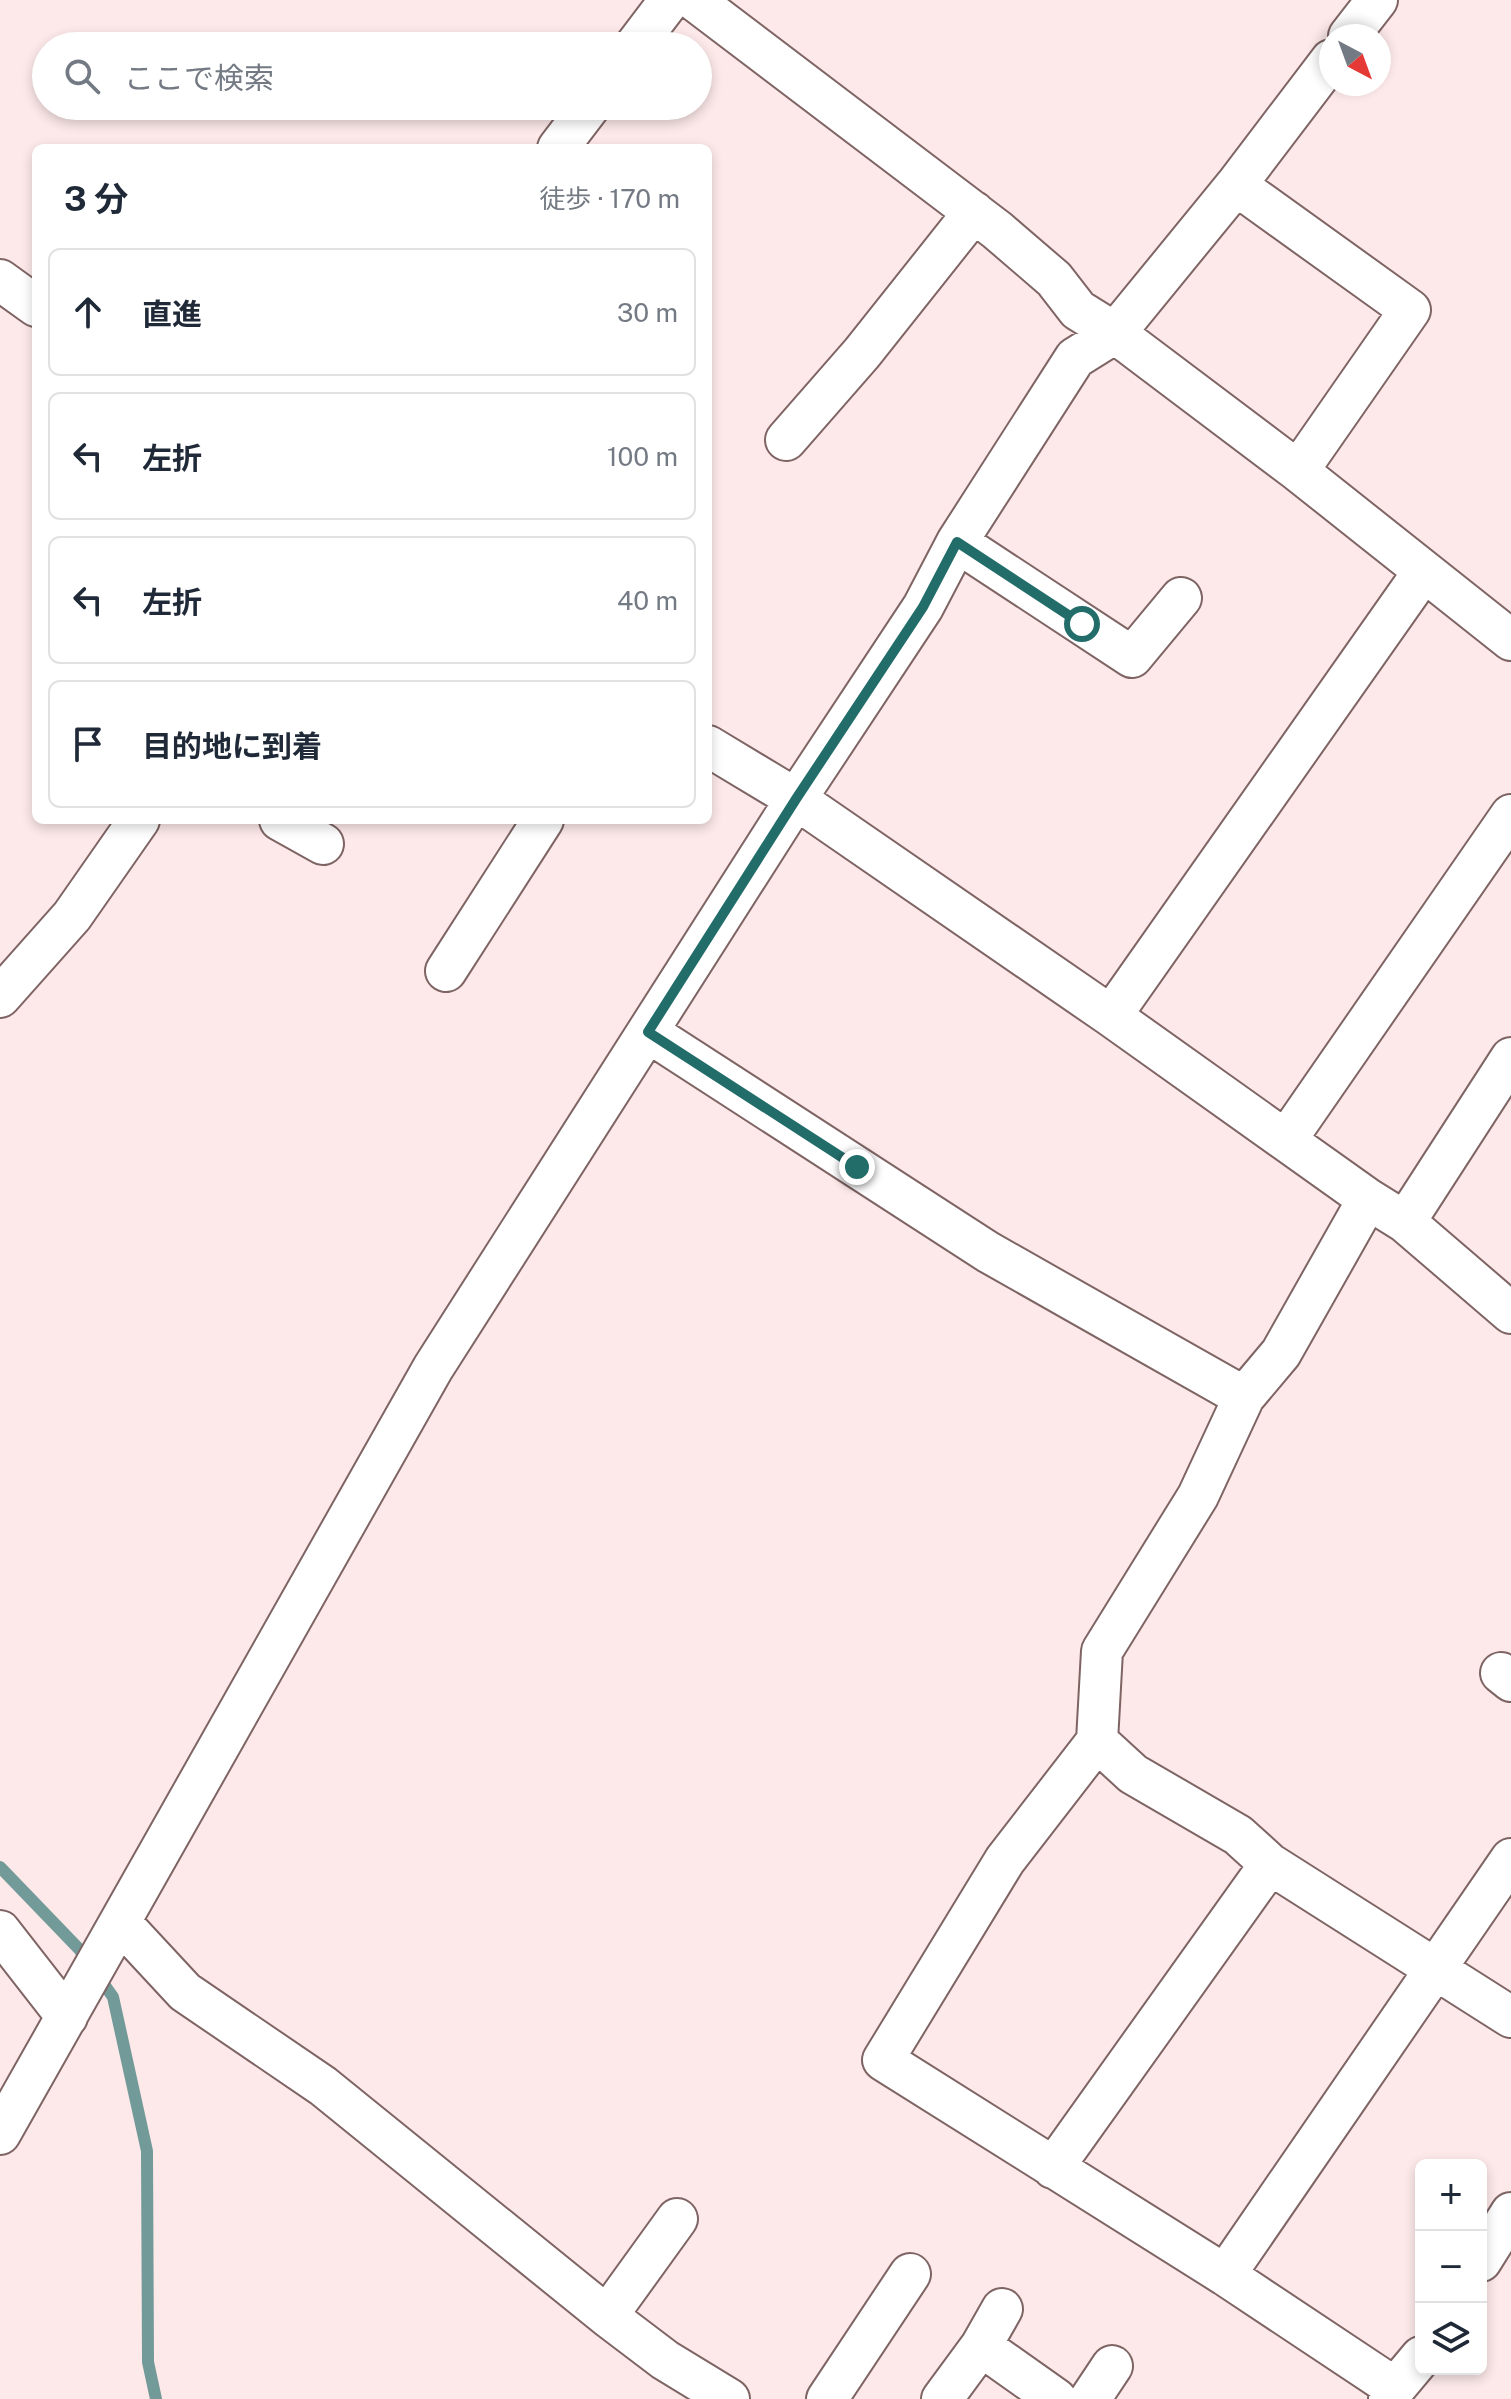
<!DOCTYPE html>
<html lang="ja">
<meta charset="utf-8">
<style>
body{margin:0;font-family:"Public Sans","Noto Sans JP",sans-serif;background:#f2f2f3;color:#1f2937}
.controls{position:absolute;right:24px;bottom:24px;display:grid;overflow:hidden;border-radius:12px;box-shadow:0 4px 12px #0003}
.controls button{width:72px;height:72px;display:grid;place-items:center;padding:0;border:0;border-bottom:2px solid #e0e1e3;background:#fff;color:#1f2937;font:40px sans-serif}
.compass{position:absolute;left:1319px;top:24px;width:72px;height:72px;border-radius:50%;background:#fff;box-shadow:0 4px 12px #0003;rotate:139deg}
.stop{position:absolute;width:24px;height:24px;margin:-18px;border:6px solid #226d6a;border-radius:50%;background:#fff}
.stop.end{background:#226d6a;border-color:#fff;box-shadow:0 2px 8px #0008}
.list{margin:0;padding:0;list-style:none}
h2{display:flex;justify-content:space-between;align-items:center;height:104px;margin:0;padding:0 32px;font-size:34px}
h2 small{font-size:26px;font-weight:400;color:#747a83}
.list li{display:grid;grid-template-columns:52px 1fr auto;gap:24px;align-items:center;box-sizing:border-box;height:128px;margin:0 16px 16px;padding:0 16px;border:2px solid #e0e1e3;border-radius:12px}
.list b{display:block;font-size:30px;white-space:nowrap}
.list em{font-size:26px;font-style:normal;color:#747a83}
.icon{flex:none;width:44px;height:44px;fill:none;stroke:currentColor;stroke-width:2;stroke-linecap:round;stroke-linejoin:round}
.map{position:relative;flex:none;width:1511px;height:2399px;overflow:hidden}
.search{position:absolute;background:#fff;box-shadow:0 4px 12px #0003;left:32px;top:32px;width:680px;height:88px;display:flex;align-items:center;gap:20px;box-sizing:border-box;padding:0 28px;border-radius:44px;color:#747a83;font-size:30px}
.panel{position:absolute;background:#fff;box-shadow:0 4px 12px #0003;left:32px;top:144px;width:680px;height:680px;border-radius:12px}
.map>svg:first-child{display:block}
</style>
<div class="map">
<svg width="1511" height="2399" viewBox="0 0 1511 2399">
<rect width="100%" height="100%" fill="#fde9e9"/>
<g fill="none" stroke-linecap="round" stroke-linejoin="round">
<path stroke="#729a98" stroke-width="12" d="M 0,1867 L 79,1949 L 113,1997 L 147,2151 L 148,2362 L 156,2399"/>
<defs>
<path id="street" d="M 694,0 L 997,230 L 1054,279 L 1078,310 L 1115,333 L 1298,471 L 1511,640
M 1349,36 L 1377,0
M 635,46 L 670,0
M 558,148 L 590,106
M 1236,185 L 1410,310 L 1298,471
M 0,280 L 36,306
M 786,440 L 862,353 L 974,212
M 957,542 L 1132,657 L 1181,598
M 708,746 L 796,799 L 1111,1016 L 1368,1199 L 1405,1222 L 1511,1313
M 280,820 L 323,844
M 446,971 L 543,820
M 0,997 L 72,916 L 139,820
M 1111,1016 L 1424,571
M 648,1032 L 988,1252 L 1244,1397
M 1286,1140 L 1511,815
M 1368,1199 L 1281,1353 L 1244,1397 L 1198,1496 L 1102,1651 L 1097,1741 L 1005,1860 L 883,2060 L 1225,2275 L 1395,2388
M 1405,1222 L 1511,1058
M 1501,1673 L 1511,1681
M 1097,1741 L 1133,1774 L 1238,1835 L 1270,1864 L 1511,2017
M 120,1922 L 185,1992 L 323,2086 L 607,2316 L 665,2360 L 729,2399
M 0,1931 L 67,2017
M 0,2134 L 433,1368 L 796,799 L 923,607 L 957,542 L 1075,358 L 1115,333 L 1236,185 L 1331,60
M 1053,2168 L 1270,1864
M 1481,2261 L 1511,2213
M 1225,2275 L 1511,1859
M 607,2316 L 677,2219
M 981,2346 L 1056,2399
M 827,2399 L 910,2274
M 942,2399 L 981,2346 L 1002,2309
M 1090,2399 L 1112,2366
M 1389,2399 L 1395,2388 L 1421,2357"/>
</defs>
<use href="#street" stroke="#7f6464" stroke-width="44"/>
<use href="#street" stroke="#fff" stroke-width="40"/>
</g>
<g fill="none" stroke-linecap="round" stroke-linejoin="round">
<path stroke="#226d6a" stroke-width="10" d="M 857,1167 L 648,1032 L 796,799 L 923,607 L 957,542 L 1082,624"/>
</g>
</svg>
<div class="controls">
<button>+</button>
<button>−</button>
<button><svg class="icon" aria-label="layers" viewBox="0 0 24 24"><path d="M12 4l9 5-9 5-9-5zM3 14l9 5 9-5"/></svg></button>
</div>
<svg class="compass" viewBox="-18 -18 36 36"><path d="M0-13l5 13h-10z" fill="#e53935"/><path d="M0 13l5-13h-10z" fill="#747a83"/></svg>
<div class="stop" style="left:1082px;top:624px"></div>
<div class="stop end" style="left:857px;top:1167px"></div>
<div class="search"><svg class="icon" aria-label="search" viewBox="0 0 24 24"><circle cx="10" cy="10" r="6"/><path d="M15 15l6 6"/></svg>ここで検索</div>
<section class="panel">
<h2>3 分<small>徒歩 · 170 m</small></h2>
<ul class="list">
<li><svg class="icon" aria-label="ahead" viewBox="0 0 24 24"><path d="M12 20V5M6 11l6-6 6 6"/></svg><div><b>直進</b></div><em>30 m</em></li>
<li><svg class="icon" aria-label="left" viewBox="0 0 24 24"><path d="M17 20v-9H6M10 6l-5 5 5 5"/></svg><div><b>左折</b></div><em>100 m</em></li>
<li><svg class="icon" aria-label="left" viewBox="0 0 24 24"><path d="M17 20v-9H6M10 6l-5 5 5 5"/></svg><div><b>左折</b></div><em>40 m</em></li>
<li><svg class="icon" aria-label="arrive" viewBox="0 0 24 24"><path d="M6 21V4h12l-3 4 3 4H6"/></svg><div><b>目的地に到着</b></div></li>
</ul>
</section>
</div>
